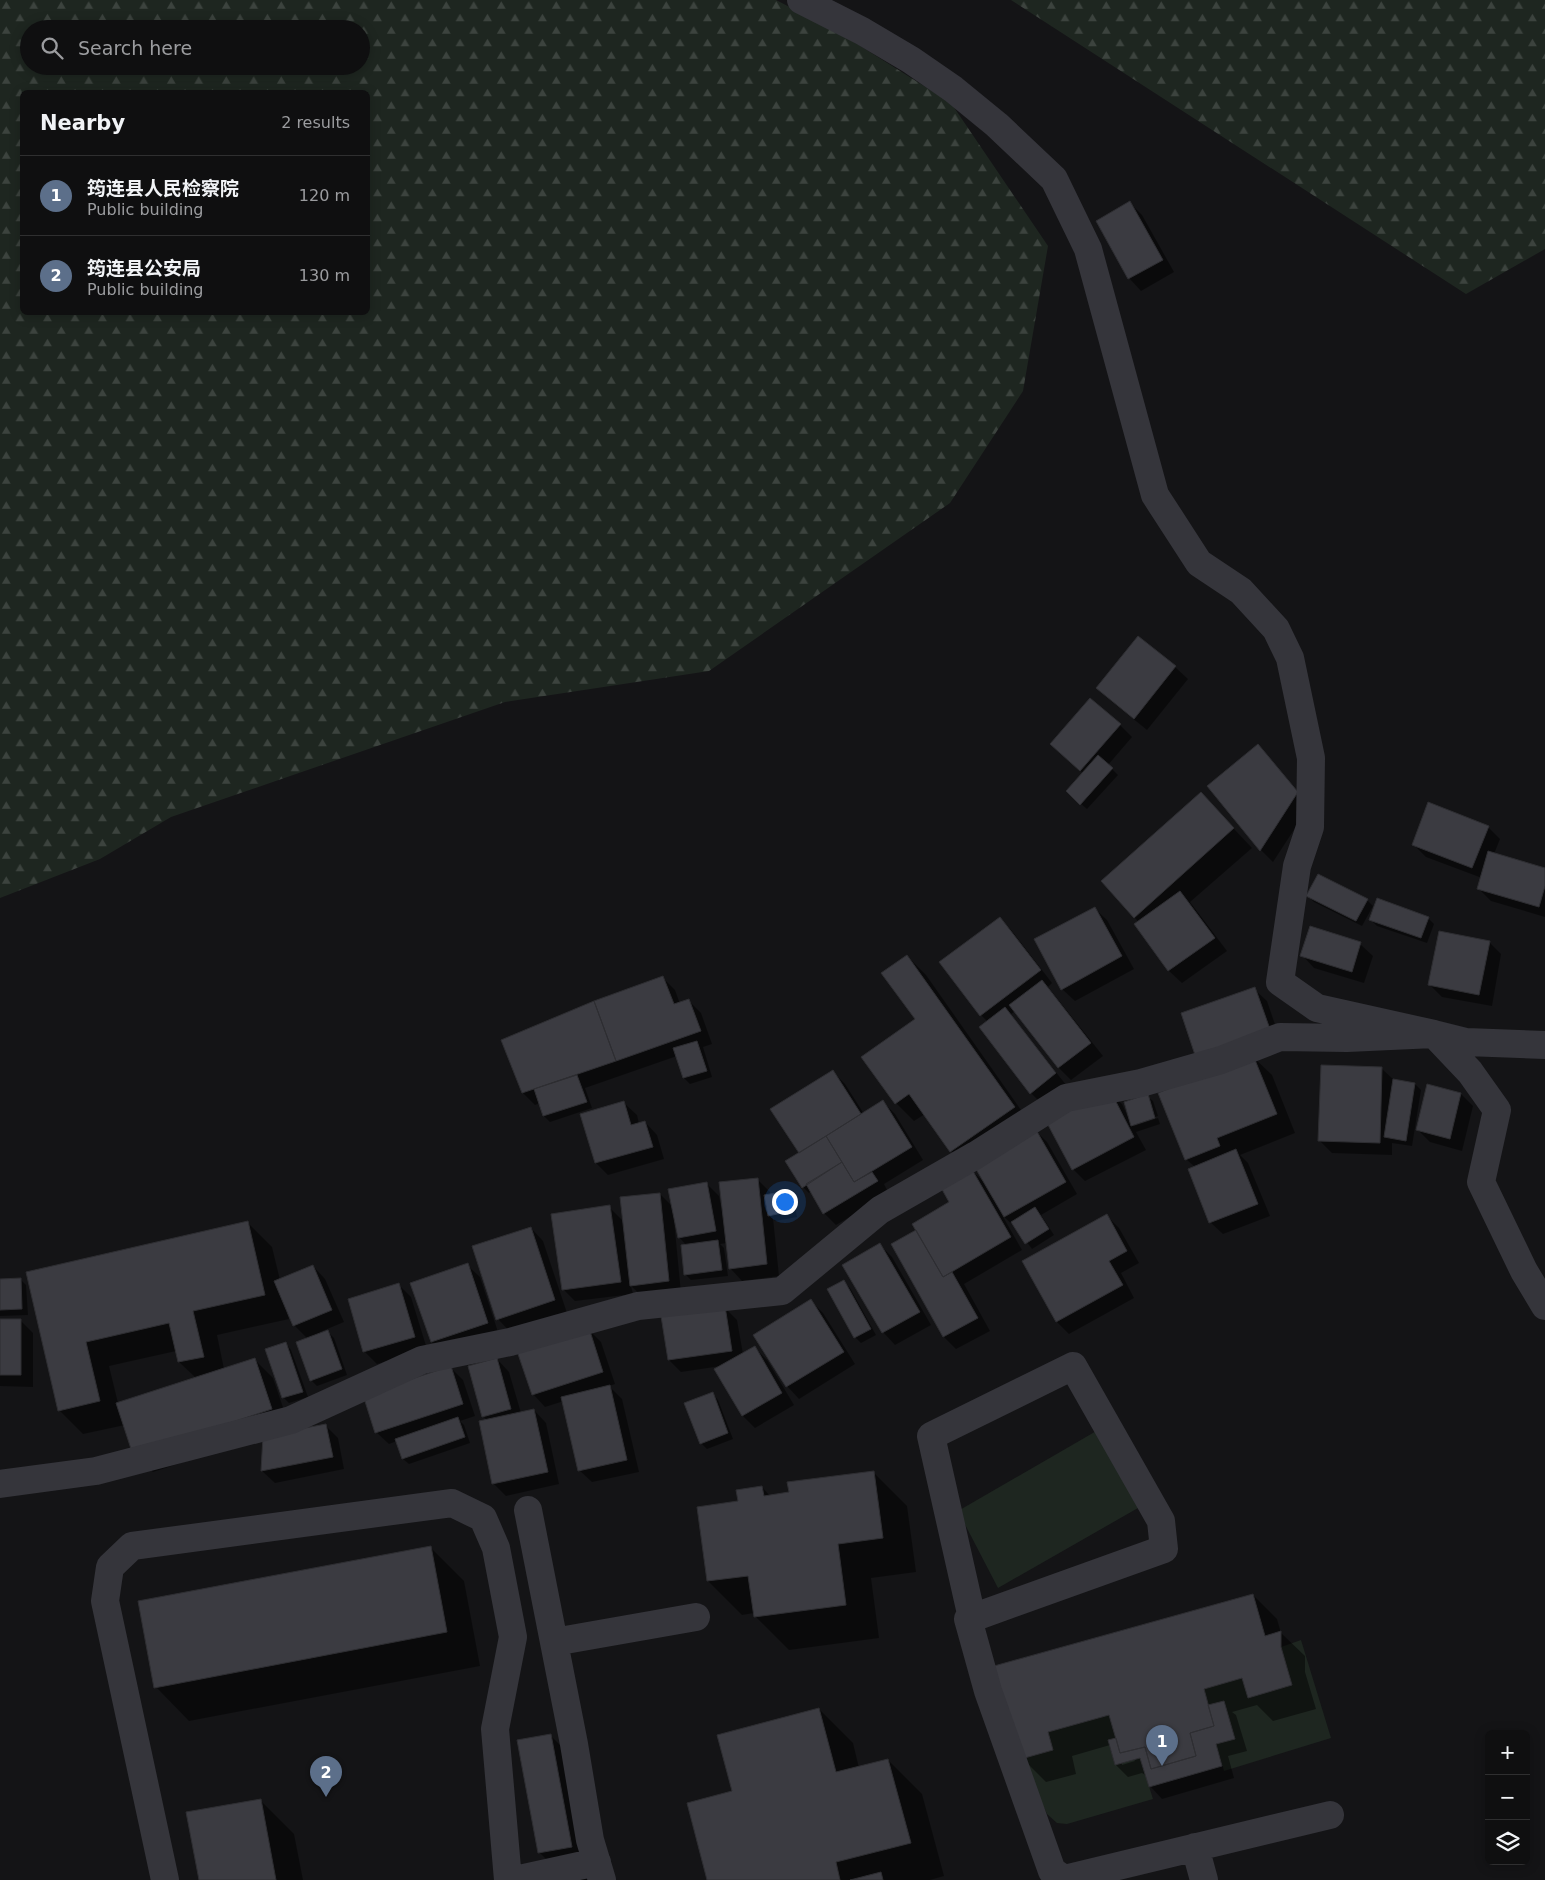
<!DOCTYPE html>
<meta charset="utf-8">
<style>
body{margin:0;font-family:"DejaVu Sans","Noto Sans SC",sans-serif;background:#1d1d1e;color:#f1f3f6}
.controls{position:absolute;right:15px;bottom:15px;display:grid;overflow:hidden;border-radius:8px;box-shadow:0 2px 12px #0003}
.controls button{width:45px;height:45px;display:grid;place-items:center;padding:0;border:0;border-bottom:1px solid #2f2f30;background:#0f0f10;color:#f1f3f6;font:25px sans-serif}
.you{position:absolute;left:784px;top:1201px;width:18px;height:18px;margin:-12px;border:4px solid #fff;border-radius:50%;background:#1a73e8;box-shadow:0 0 0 8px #1a73e833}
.badge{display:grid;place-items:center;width:32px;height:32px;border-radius:50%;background:#ffd523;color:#fff;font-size:16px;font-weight:700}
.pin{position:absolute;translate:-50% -41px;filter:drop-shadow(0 1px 2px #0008)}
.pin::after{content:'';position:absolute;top:26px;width:18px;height:15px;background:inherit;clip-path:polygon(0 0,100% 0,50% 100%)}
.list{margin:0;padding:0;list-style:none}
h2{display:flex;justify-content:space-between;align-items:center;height:65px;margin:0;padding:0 20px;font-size:21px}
h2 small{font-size:16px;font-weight:400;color:#9b9c9f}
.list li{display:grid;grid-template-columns:32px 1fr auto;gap:15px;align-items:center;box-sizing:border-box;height:80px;padding:0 20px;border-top:1px solid #2f2f30}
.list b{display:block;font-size:19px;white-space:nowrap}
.list p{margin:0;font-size:16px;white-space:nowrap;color:#9b9c9f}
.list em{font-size:16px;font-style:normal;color:#9b9c9f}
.icon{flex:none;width:28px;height:28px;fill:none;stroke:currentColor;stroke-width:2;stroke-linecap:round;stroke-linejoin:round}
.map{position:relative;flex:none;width:1545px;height:1880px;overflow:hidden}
.search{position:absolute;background:#0f0f10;box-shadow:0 2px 12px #0003;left:20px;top:20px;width:350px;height:55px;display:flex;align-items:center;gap:12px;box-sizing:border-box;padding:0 18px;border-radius:28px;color:#9b9c9f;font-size:19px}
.panel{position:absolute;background:#0f0f10;box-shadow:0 2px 12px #0003;left:20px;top:90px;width:350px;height:225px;border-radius:8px}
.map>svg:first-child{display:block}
</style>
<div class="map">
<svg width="1545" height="1880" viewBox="0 0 1545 1880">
<defs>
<pattern id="forest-firs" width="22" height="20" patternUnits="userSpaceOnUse" patternTransform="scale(1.25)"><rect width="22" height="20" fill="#1e2620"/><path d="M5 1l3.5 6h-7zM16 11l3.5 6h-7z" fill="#3c433e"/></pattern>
</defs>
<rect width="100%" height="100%" fill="#141416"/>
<path fill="#1e2620" d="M 1105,1426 L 1145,1504 L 998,1588 L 958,1511 Z
M 1301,1640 L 1331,1738 L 1224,1771 L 1216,1744 L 1235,1738 L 1224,1702 L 1208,1705 L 1204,1689 L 1242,1678 L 1248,1698 L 1292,1685 L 1281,1647 Z
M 1109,1715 L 1116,1738 L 1108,1741 L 1115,1765 L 1140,1758 L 1153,1799 L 1067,1824 L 1057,1823 L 1047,1814 L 1021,1759 L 1053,1750 L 1048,1732 Z"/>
<path fill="url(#forest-firs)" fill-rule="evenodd" d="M 0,0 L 776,0 L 838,32 L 951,103 L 1048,246 L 1023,391 L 950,503 L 709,671 L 505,702 L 171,817 L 100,859 L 0,898 ZM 29,29 L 361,29 L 361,66 L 29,66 ZM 22,92 L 368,92 L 368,312 L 22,312 Z
M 1011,0 L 1545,0 L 1545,249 L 1466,294 Z"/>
<path fill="#0007" fill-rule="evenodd" d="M 1130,203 L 1142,215 L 1174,272 L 1141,291 L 1129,278 Z
M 1138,637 L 1175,667 L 1188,679 L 1147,730 L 1110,700 L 1097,688 Z
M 1120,725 L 1132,737 L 1108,765 L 1118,775 L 1087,809 L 1073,797 L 1083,773 L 1051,744 Z
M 1258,746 L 1310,805 L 1273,862 L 1261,850 L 1208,786 Z
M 1201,794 L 1252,848 L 1190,902 L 1227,951 L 1182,983 L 1169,971 L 1136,925 L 1139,922 L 1134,917 Z
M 1488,827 L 1500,839 L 1494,854 L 1545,869 L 1545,917 L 1491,901 L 1479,889 L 1482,878 L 1426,857 L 1413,844 Z
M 1308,896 L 1367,900 L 1373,906 L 1362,926 L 1314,902 Z
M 1094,908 L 1107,920 L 1134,969 L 1075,1001 L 1062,989 Z
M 1000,918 L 1012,931 L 1052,983 L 1048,987 L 1103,1056 L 1071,1080 L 1059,1068 L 1015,1011 L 1010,1015 L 1067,1086 L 1043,1105 L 1031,1093 L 988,1022 L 981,1015 Z
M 1428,918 L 1434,924 L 1427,943 L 1377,926 L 1371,920 Z
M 1489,942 L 1501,954 L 1492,1006 L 1442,997 L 1430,985 Z
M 1360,944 L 1373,956 L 1364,983 L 1314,968 L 1302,955 Z
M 907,956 L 926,975 L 1035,1130 L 1047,1142 L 1077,1194 L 1041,1215 L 1054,1235 L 1032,1249 L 1017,1229 L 1002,1215 L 1022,1250 L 964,1284 L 990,1331 L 956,1349 L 944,1337 L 893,1244 L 917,1230 L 951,1202 L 969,1168 L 951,1151 L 925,1114 L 914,1121 L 896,1103 L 916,1020 ZM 975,1166 L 984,1182 L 970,1169 Z
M 663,978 L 675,990 L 680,1004 L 689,1001 L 701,1013 L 712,1044 L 703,1047 L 712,1077 L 690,1084 L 684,1078 L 677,1056 L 585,1088 L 592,1108 L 550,1122 L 544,1116 L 540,1103 L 535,1105 L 523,1093 Z
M 1254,989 L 1267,1001 L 1282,1045 L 1251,1055 L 1272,1075 L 1295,1133 L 1240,1155 L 1248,1163 L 1270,1216 L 1223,1234 L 1210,1222 L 1195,1167 L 1186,1159 L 1246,1059 Z
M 1381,1068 L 1394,1080 L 1415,1084 L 1421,1090 L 1412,1146 L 1392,1143 L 1392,1155 L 1332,1153 L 1320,1141 Z
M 832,1071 L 845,1084 L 864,1114 L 883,1102 L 895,1114 L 923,1160 L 884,1184 L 889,1194 L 836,1225 L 824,1213 L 811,1191 L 809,1193 L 803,1187 L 801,1153 Z
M 1109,1092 L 1122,1104 L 1128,1117 L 1147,1096 L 1153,1101 L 1158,1116 L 1134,1124 L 1134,1126 L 1158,1118 L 1160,1124 L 1136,1132 L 1146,1150 L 1085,1181 L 1073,1169 Z
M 1461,1094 L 1473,1106 L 1462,1151 L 1430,1142 L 1417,1129 Z
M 624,1103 L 637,1115 L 639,1124 L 645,1122 L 657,1135 L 664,1159 L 608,1175 L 596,1163 Z
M 757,1179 L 770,1192 L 770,1195 L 787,1192 L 793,1198 L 797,1217 L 775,1221 L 773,1218 L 779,1276 L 742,1281 L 730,1268 L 727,1243 L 720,1244 L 724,1248 L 728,1276 L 691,1280 L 685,1274 L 687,1246 L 679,1237 L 676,1220 L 674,1220 L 681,1293 L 643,1297 L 631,1286 L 633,1294 L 575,1301 L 563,1289 L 609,1207 L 624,1222 L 660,1194 L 673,1207 L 706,1183 L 719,1196 L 721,1206 L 723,1205 Z
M 1107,1216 L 1119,1228 L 1139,1263 L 1121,1273 L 1134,1298 L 1069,1334 L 1057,1322 Z
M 248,1223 L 272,1247 L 280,1280 L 313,1266 L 325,1279 L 344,1322 L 320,1332 L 320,1334 L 328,1332 L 334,1338 L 347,1375 L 317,1386 L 311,1380 L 308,1339 L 294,1325 L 289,1313 L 287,1313 L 289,1319 L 217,1335 L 224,1369 L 254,1359 L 273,1378 L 290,1428 L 269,1435 L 326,1426 L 338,1438 L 344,1469 L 275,1483 L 262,1471 L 264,1436 L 153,1472 L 134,1454 L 125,1425 L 83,1434 L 59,1410 L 27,1273 ZM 176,1351 L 179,1362 L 196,1378 L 118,1403 L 109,1366 Z
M 531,1228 L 543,1241 L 567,1313 L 510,1332 L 498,1319 Z
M 880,1245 L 892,1257 L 931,1325 L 895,1345 L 883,1332 Z
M 467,1265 L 480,1277 L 499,1335 L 445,1354 L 432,1342 Z
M 20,1279 L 26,1285 L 28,1315 L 0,1316 L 0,1280 Z
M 844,1282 L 850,1288 L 876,1335 L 861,1343 L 855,1337 Z
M 399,1285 L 411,1297 L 427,1349 L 377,1364 L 365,1352 Z
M 811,1301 L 823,1313 L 855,1364 L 799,1399 L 787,1386 Z
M 725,1308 L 737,1320 L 743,1354 L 754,1347 L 767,1360 L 794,1405 L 755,1428 L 743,1416 L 716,1370 L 721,1366 L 681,1372 L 669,1360 Z
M 0,1320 L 21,1321 L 33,1333 L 33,1387 L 0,1386 Z
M 589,1330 L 601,1342 L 615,1384 L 609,1386 L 622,1399 L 639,1472 L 592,1482 L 579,1470 L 564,1401 L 545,1407 L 533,1394 Z
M 286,1344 L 291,1350 L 308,1397 L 289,1403 L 283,1397 Z
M 497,1359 L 509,1372 L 521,1413 L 534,1410 L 546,1423 L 559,1484 L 506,1496 L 493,1483 L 487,1420 L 483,1416 Z
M 451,1368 L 463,1380 L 475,1416 L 460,1421 L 464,1425 L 470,1443 L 409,1464 L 403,1459 L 397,1441 L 389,1444 L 376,1432 Z
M 713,1394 L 718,1400 L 733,1439 L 707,1449 L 701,1443 Z
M 873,1472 L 907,1506 L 916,1572 L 871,1578 L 879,1638 L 789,1650 L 755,1616 L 754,1613 L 742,1615 L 708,1581 L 739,1502 L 762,1487 L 770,1496 L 790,1494 Z
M 430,1547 L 464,1581 L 480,1666 L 189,1721 L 156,1687 Z
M 1253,1595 L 1277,1619 L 1281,1633 L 1305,1656 L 1305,1672 L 1316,1709 L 1273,1721 L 1257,1705 L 1232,1712 L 1236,1715 L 1247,1751 L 1228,1756 L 1234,1778 L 1162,1799 L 1150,1786 L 1147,1776 L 1142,1773 L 1128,1777 L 1116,1765 L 1110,1745 L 1072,1756 L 1076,1774 L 1046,1782 L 1022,1758 L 996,1667 ZM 1134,1758 L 1135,1761 L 1122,1765 L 1122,1762 Z
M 819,1709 L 853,1743 L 859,1768 L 888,1760 L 922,1794 L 944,1876 L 930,1880 L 709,1880 L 734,1792 Z
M 550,1735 L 584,1769 L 605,1880 L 567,1880 L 539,1852 Z
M 260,1800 L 294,1834 L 303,1880 L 200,1880 Z"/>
<path fill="#3b3b41" stroke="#2e2e32" d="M 1130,201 L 1163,260 L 1128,279 L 1096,221 Z
M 1138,636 L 1176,666 L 1134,719 L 1096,688 Z
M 1090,698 L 1121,724 L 1080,771 L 1050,744 Z
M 1258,744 L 1298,792 L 1260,851 L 1207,786 Z
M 1098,755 L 1113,768 L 1080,805 L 1066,791 Z
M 1201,792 L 1234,828 L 1134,918 L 1101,881 Z
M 1428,802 L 1489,826 L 1472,868 L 1412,845 Z
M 1488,851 L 1545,868 L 1545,886 L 1539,907 L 1477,889 Z
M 1318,874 L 1368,899 L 1356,921 L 1306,896 Z
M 1180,891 L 1215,938 L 1168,971 L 1134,924 Z
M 1377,898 L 1429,917 L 1421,938 L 1369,920 Z
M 1095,907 L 1122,956 L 1061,990 L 1034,939 Z
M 1000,917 L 1041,970 L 980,1016 L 939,962 Z
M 1310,926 L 1361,942 L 1352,972 L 1300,956 Z
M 1439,931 L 1490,941 L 1479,995 L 1428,985 Z
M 907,955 L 1015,1107 L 950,1152 L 909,1094 L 895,1104 L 861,1057 L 915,1019 L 881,973 Z
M 663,976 L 674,1004 L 689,999 L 701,1031 L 616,1061 L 594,1001 Z
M 1042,980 L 1091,1043 L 1058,1068 L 1009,1005 Z
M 1255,987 L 1271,1032 L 1196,1058 L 1181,1013 Z
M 594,1001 L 616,1061 L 522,1093 L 501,1040 Z
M 1005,1007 L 1056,1073 L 1030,1094 L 979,1027 Z
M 697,1041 L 707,1071 L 683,1078 L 673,1048 Z
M 1253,1055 L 1277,1114 L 1217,1138 L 1220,1146 L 1185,1160 L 1158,1093 Z
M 1321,1065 L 1382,1067 L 1380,1143 L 1318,1141 Z
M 833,1070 L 861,1114 L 799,1153 L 770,1109 Z
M 577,1075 L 587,1102 L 543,1116 L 534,1089 Z
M 1393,1079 L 1415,1083 L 1406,1141 L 1384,1137 Z
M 1427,1084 L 1461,1093 L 1450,1139 L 1416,1130 Z
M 1110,1090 L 1134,1137 L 1072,1170 L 1047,1123 Z
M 1148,1094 L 1155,1118 L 1131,1126 L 1124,1102 Z
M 883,1100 L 912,1147 L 854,1182 L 826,1136 Z
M 624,1101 L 631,1125 L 645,1121 L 653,1147 L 595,1163 L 580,1114 Z
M 1035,1128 L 1066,1182 L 1004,1217 L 973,1164 Z
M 826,1136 L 842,1162 L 802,1188 L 785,1161 Z
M 1236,1149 L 1258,1204 L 1209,1223 L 1188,1169 Z
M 842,1162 L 854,1182 L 872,1172 L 878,1181 L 823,1214 L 806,1184 Z
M 970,1166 L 1011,1237 L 943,1277 L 912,1224 L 949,1202 L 939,1184 Z
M 758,1178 L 767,1264 L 729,1269 L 719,1182 Z
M 707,1182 L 716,1231 L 678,1238 L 668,1189 Z
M 788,1191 L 791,1211 L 768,1216 L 764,1195 Z
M 660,1193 L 669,1281 L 630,1286 L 620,1197 Z
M 610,1205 L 621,1282 L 562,1290 L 551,1214 Z
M 1035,1207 L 1049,1229 L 1025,1244 L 1011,1222 Z
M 1107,1214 L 1127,1251 L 1109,1261 L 1123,1285 L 1056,1322 L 1022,1261 Z
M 248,1221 L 265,1295 L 193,1311 L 204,1357 L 178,1362 L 169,1323 L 86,1342 L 100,1401 L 58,1411 L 26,1272 Z
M 531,1227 L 555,1300 L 496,1320 L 472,1246 Z
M 916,1230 L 943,1277 L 952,1272 L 978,1318 L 943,1337 L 891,1244 Z
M 718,1240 L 722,1270 L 684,1275 L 681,1245 Z
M 880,1243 L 920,1312 L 882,1333 L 842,1265 Z
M 468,1263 L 488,1323 L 431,1342 L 410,1283 Z
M 313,1265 L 332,1310 L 293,1326 L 274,1281 Z
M 21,1278 L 22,1309 L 0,1310 L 0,1279 Z
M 844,1280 L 871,1329 L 854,1338 L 827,1289 Z
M 399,1283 L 415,1337 L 363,1352 L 348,1299 Z
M 811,1299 L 844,1352 L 786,1387 L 753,1335 Z
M 725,1306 L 732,1351 L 668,1360 L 661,1316 Z
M 0,1319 L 21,1319 L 21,1375 L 0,1375 Z
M 589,1328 L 603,1372 L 532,1395 L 517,1351 Z
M 328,1330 L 342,1369 L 310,1381 L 296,1342 Z
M 286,1342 L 303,1392 L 282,1398 L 265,1349 Z
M 755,1346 L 782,1393 L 742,1416 L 714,1369 Z
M 255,1358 L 272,1409 L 133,1455 L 116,1403 Z
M 497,1358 L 511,1409 L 482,1417 L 468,1366 Z
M 451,1366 L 463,1404 L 375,1433 L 363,1395 Z
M 610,1385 L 627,1460 L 578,1471 L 561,1397 Z
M 713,1392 L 728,1433 L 700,1444 L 684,1403 Z
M 534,1409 L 548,1472 L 492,1484 L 479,1421 Z
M 458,1417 L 465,1437 L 402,1459 L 395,1439 Z
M 326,1424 L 333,1457 L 261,1471 L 263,1436 Z
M 874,1471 L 883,1538 L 838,1544 L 846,1605 L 754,1617 L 748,1576 L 707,1581 L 697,1507 L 738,1501 L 736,1490 L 762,1486 L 764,1496 L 789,1492 L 787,1482 Z
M 431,1546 L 447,1632 L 154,1688 L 138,1601 Z
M 1253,1594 L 1265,1636 L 1281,1631 L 1281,1647 L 1292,1685 L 1248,1698 L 1242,1678 L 1204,1689 L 1214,1726 L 1190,1733 L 1196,1756 L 1151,1769 L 1145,1747 L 1120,1753 L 1109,1715 L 1048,1732 L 1053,1750 L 1021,1759 L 994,1666 Z
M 1224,1701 L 1235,1739 L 1216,1744 L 1222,1766 L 1149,1787 L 1140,1758 L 1115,1765 L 1108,1740 L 1116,1738 L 1120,1753 L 1145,1747 L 1151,1769 L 1196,1756 L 1190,1733 L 1214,1726 L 1208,1705 Z
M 819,1708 L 836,1772 L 888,1759 L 911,1843 L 836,1862 L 840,1880 L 707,1880 L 687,1803 L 732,1791 L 717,1735 Z
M 551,1734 L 572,1847 L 538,1853 L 517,1740 Z
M 261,1799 L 276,1880 L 199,1880 L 186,1812 Z
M 881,1872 L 883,1880 L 850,1880 Z"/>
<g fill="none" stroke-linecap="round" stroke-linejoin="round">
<path stroke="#35353b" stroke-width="28" d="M 801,0 L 862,31 L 911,60 L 953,89 L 997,125 L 1054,179 L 1088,249 L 1155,495 L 1199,563 L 1241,591 L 1276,629 L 1290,658 L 1311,758 L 1310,827 L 1297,866 L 1280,982 L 1317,1008 L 1434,1034 L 1470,1072 L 1497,1110 L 1481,1182 L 1524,1271 L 1545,1306
M 0,1484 L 96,1471 L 291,1420 L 422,1360 L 510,1342 L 638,1306 L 782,1291 L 880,1210 L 976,1155 L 1066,1098 L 1141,1083 L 1221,1060 L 1280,1037 L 1347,1038 L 1434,1034 L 1466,1042 L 1545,1045
M 528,1510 L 574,1744 L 590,1840 L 602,1880
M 972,1618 L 931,1436 L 1073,1366 L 1161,1521 L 1164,1549 L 972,1618 L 968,1619 L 988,1691 L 1052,1871 L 1064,1879 L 1330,1815
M 554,1642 L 696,1617
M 1195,1847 L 1204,1880
M 165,1880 L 105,1601 L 110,1567 L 132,1546 L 452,1503 L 483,1518 L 496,1548 L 513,1637 L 495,1729 L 508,1880
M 515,1880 L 597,1862"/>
</g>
</svg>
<div class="controls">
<button>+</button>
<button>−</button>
<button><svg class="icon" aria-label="layers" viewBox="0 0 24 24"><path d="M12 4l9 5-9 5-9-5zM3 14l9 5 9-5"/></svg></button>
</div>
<div class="you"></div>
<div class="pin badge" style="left:1162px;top:1766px;background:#5c6f8a">1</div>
<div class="pin badge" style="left:326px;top:1797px;background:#5c6f8a">2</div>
<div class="search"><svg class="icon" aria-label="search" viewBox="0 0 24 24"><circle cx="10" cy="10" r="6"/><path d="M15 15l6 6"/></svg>Search here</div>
<section class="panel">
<h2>Nearby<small>2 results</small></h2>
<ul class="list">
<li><span class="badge" style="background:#5c6f8a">1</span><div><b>筠连县人民检察院</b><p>Public building</p></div><em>120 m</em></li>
<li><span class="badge" style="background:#5c6f8a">2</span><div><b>筠连县公安局</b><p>Public building</p></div><em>130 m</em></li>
</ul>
</section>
</div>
